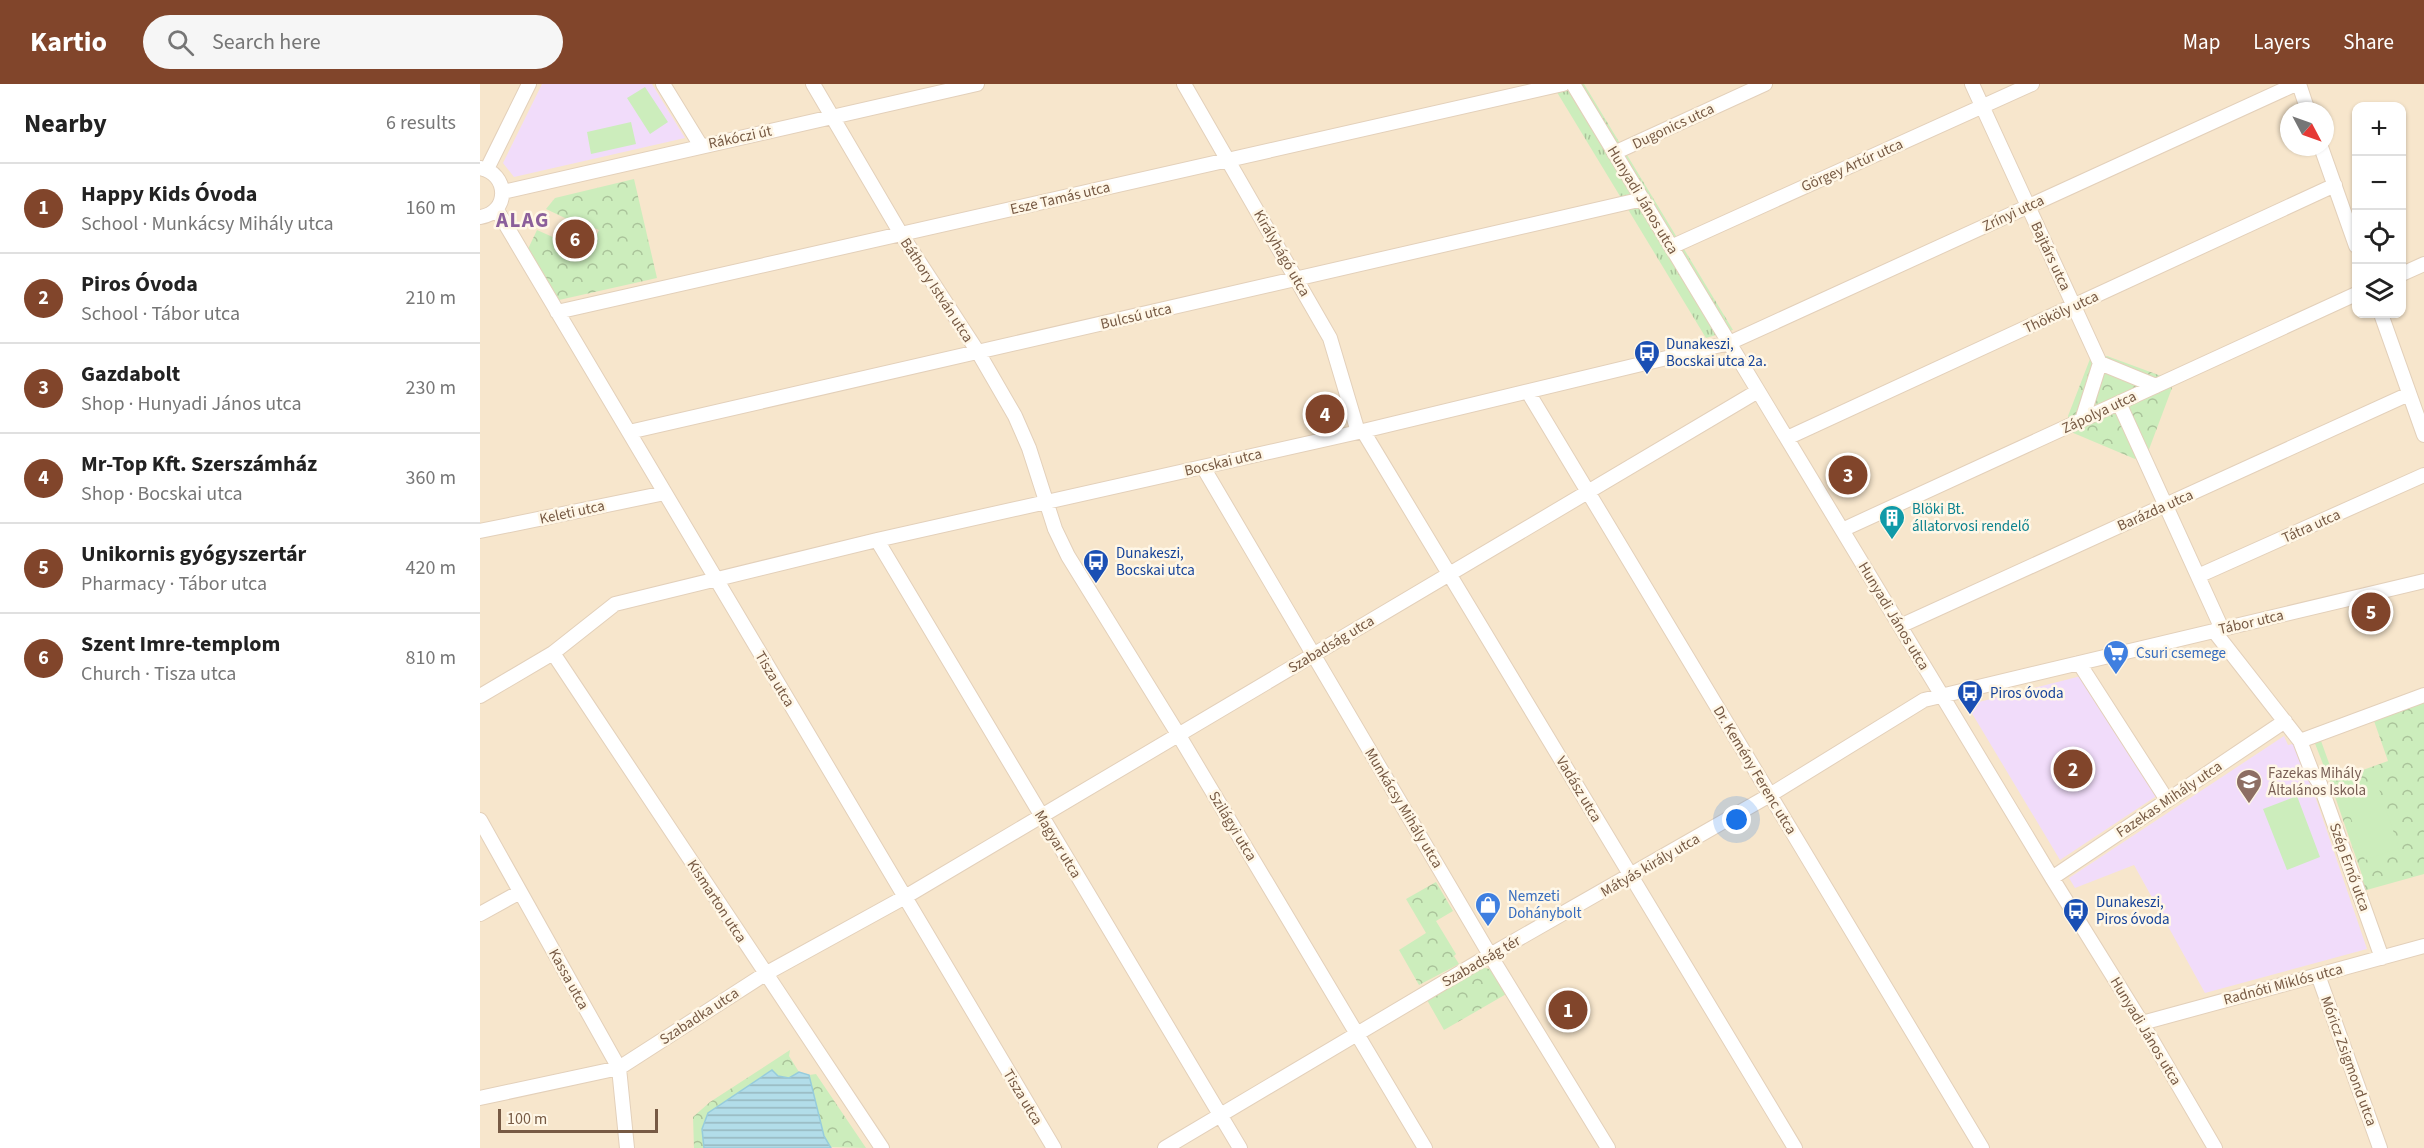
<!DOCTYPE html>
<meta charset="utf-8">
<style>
body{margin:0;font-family:"Source Sans 3",sans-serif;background:#f6f6f6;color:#222}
.controls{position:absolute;right:18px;top:18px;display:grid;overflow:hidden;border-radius:12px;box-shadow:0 2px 4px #0004}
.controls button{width:54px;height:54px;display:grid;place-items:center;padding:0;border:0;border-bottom:2px solid #e0e0e0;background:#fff;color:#222;font:30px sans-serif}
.compass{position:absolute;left:1800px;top:18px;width:54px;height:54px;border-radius:50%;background:#fff;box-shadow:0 2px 4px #0004;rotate:131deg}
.scale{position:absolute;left:18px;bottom:15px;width:160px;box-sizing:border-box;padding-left:6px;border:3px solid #775a44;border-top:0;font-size:16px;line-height:21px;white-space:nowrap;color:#775a44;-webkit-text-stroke:4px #fff7e7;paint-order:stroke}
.you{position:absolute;left:1257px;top:736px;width:21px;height:21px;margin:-15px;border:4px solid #fff;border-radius:50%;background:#1a73e8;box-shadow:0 0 0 9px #1a73e833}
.badge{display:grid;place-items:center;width:39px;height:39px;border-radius:50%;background:#81452b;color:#fff;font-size:20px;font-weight:700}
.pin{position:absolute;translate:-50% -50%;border:3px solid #fff;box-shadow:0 2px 6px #0006}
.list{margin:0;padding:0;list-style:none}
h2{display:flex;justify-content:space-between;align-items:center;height:78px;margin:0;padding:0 24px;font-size:26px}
h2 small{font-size:20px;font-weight:400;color:#767676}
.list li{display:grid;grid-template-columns:39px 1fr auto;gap:18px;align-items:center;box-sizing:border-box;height:90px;padding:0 24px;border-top:2px solid #e0e0e0}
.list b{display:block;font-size:22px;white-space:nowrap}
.list p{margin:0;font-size:20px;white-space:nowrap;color:#767676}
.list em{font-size:20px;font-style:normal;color:#767676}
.icon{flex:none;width:33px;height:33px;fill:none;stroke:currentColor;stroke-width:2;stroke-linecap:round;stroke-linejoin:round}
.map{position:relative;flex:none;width:1944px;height:1064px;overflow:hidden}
header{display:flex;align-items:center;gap:36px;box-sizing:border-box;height:84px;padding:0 30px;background:#81452b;color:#fff}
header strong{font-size:28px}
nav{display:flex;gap:33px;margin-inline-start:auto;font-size:21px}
.search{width:420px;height:54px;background:#f6f6f6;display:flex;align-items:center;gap:15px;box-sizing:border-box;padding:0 21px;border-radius:33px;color:#767676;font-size:22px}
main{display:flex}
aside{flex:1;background:#fff}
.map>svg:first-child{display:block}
</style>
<header>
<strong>Kartio</strong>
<div class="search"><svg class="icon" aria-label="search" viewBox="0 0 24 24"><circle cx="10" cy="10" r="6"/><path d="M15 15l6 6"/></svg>Search here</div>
<nav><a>Map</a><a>Layers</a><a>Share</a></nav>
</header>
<main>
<aside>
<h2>Nearby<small>6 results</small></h2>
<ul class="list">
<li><span class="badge">1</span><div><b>Happy Kids Óvoda</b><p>School · Munkácsy Mihály utca</p></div><em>160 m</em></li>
<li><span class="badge">2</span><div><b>Piros Óvoda</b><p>School · Tábor utca</p></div><em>210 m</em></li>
<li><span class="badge">3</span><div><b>Gazdabolt</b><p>Shop · Hunyadi János utca</p></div><em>230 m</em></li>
<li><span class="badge">4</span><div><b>Mr-Top Kft. Szerszámház</b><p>Shop · Bocskai utca</p></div><em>360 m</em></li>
<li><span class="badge">5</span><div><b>Unikornis gyógyszertár</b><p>Pharmacy · Tábor utca</p></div><em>420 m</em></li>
<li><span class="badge">6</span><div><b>Szent Imre-templom</b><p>Church · Tisza utca</p></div><em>810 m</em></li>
</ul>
</aside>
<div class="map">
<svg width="1944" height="1064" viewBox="0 0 1944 1064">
<defs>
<pattern id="grass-tufts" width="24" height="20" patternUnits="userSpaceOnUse" patternTransform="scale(1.5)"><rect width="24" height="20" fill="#ccedbc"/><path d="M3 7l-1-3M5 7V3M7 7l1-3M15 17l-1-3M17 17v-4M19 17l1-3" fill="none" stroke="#aac39a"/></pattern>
<pattern id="park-crowns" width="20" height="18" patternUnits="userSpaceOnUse" patternTransform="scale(1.5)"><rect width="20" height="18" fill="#ccedbc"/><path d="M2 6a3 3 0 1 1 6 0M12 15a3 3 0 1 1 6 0" fill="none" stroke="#aac39a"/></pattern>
<pattern id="water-rules" width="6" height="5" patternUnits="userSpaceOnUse" patternTransform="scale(1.5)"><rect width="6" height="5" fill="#b2dde9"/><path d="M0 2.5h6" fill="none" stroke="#96b6be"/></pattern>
</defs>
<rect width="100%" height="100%" fill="#fef4df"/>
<path fill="#f7e6cc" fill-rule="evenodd" d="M 0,0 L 1944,0 L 1944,1064 L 351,1064 L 344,1052 L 222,1045 L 224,1064 L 0,1064 ZM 1876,22 L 1922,22 L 1922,230 L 1876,230 ZM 1809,27 L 1845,27 L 1845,63 L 1809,63 Z"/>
<path fill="#f1dcfa" d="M 62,0 L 172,0 L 205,54 L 34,93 L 23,79 Z
M 1601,592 L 1678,711 L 1580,776 L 1487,621 Z
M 1804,652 L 1808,661 L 1817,659 L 1887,865 L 1725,909 L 1654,781 L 1595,804 L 1589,794 Z"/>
<path fill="url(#grass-tufts)" d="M 1072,0 L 1104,0 L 1253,246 L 1226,254 Z"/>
<path fill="url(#park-crowns)" d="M 154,95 L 177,194 L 79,216 L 48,165 L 57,146 L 95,163 L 94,166 L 107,172 L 119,146 L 105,140 L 104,143 L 66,125 L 75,114 Z
M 1627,272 L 1684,293 L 1690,298 L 1692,304 L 1668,368 L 1655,375 L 1591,348 L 1588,332 L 1610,275 Z
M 1944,616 L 1944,790 L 1883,807 L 1879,796 L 1883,794 L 1850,698 L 1834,657 L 1840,654 L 1855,696 L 1908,677 L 1893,634 Z
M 956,798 L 973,827 L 956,837 L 976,870 L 974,872 L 979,880 L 939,901 L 919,866 L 946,849 L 926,815 Z
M 1002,883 L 1013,886 L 1028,909 L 964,946 L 947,916 Z
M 310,966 L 309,972 L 319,988 L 310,994 L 297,992 L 222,1045 L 224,1064 L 214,1064 L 213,1033 L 230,1018 Z
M 336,990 L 386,1064 L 350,1063 C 338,1042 333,1015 329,991 Z"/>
<path fill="#ccedbc" d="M 165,3 L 188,38 L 170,50 L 147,14 Z
M 151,38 L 156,60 L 111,70 L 107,48 Z
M 1897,699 L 1919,764 L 1885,776 L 1863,710 Z
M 1817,712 L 1840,773 L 1807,786 L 1783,725 Z"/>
<path fill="url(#water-rules)" stroke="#97ccdc" stroke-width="1.5" d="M 292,986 L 298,992 L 309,994 L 319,988 L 329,991 L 344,1052 L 351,1064 L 224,1064 L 222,1045 L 228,1029 Z"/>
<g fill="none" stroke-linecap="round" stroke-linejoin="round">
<defs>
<path id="minor" d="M 183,0 L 221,62
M 333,0 L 421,150 L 498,268 L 535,332 L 549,364 L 575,445 L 588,472 L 698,650 L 945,1064
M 704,0 L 850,254 L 878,348
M 1093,0 L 1572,794 L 1662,939 L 1735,1064
M 1492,0 L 1620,279
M 1819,0 L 1828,27
M 1841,63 L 1876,162
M 1134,69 L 1285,0
M 0,84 C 29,89 30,129 0,133
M 7,85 L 49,0
M 23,108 L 497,0
M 17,126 L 574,1064
M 1191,163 L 1552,0
M 1922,190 L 1944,180
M 77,228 L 1083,0
M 1901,230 L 1944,351
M 1048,308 L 1502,1064
M 1639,319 L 1742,545
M 1602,336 L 1620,279 L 1676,302
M 883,347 L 1315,1064
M 149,348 L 1163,115
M 1307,354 L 1855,101
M 723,383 L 1010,871 L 1128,1064
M 1362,446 L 1876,210
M 0,447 L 185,409
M 397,456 L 760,1064
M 1718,492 L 1944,391
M 1420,542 L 1929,310
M 1734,547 L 1820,657 L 1832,688 L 1840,700 L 1902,874
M 73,569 L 402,1064
M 1599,579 L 1687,716
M 0,612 L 73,569 L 135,520 L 397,456 L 883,347 L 1249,259 L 1816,0
M 1820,657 L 1944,611
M 0,736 L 139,984 L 147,1064
M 1572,794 L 1805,637
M 0,830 L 40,808
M 1838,891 L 1900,1064
M 1662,939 L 1944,862
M 0,1014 L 139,984 L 285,890 L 425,813 L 1278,307
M 685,1064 L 1010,871 L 1290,711 L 1444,616 L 1944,497"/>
</defs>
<use href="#minor" stroke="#e3d0ba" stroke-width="16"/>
<use href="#minor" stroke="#fff" stroke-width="14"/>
</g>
<defs>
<symbol id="bus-pin" viewBox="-11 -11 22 30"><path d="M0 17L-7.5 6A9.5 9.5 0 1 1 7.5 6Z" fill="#1a4fb4" stroke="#fff7e7"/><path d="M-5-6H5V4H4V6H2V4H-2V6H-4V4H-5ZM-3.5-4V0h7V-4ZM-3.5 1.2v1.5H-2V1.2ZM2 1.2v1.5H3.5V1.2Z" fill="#fff"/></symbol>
<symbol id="building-pin" viewBox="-11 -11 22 30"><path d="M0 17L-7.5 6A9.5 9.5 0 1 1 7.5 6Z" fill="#0f9aa8" stroke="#fff7e7"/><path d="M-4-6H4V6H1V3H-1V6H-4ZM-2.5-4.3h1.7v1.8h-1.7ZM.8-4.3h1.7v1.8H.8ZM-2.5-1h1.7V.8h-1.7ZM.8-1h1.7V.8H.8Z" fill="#fff"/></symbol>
<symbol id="supermarket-pin" viewBox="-11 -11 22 30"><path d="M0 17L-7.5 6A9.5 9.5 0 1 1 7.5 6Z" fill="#3f7fe0" stroke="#fff7e7"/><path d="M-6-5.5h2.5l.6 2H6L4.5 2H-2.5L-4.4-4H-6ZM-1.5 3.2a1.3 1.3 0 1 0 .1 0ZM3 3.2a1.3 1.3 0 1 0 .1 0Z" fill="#fff"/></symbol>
<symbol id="school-pin" viewBox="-11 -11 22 30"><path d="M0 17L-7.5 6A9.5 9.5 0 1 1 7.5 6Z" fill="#8d6e63" stroke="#fff7e7"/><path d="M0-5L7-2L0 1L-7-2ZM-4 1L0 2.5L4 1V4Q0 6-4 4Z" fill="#fff"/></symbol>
<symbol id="shop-pin" viewBox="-11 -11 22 30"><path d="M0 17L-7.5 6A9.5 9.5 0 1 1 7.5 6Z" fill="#3f7fe0" stroke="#fff7e7"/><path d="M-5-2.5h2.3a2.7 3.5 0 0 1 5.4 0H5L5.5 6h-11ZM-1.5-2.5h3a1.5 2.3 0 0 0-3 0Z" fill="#fff"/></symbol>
</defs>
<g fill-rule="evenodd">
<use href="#bus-pin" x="1152" y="254" width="30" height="40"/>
<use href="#building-pin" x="1397" y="419" width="30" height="40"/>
<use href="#bus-pin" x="601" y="463" width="30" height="40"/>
<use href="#supermarket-pin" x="1621" y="554" width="30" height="40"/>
<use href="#bus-pin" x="1475" y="594" width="30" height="40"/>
<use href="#school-pin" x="1754" y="683" width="30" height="40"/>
<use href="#shop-pin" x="993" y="806" width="30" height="40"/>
<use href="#bus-pin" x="1581" y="812" width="30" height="40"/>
</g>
<g text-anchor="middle" stroke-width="5" stroke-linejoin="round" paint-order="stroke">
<g font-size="15" fill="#775a44" stroke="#fff7e7">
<text transform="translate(1193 42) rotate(-25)" y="5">Dugonics utca</text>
<text transform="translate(260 53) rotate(-12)" y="5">Rákóczi út</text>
<text transform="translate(1372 81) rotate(-24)" y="5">Görgey Artúr utca</text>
<text transform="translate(580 114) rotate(-13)" y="5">Esze Tamás utca</text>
<text transform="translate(1163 116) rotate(59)" y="5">Hunyadi János utca</text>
<text transform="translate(1533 129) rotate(-25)" y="5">Zrínyi utca</text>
<text transform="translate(802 169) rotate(60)" y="5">Királyhágó utca</text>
<text transform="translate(1571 172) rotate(65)" y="5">Bajtárs utca</text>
<text transform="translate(457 206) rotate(57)" y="5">Báthory István utca</text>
<text transform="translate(1581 228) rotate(-25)" y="5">Thököly utca</text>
<text transform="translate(656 232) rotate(-13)" y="5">Bulcsú utca</text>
<text transform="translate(1619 328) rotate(-25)" y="5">Zápolya utca</text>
<text transform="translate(743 378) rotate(-13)" y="5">Bocskai utca</text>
<text transform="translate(1675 426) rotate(-24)" y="5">Barázda utca</text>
<text transform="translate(92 428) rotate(-12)" y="5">Keleti utca</text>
<text transform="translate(1831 442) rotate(-24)" y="5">Tátra utca</text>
<text transform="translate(1414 532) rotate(59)" y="5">Hunyadi János utca</text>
<text transform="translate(1771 538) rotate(-13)" y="5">Tábor utca</text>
<text transform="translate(851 560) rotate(-31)" y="5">Szabadság utca</text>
<text transform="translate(295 595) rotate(59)" y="5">Tisza utca</text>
<text transform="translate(1275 686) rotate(59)" y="5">Dr. Kemény Ferenc utca</text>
<text transform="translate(1099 705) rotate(59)" y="5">Vadász utca</text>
<text transform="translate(1689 715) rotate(-34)" y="5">Fazekas Mihály utca</text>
<text transform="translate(924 724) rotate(59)" y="5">Munkácsy Mihály utca</text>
<text transform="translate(753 742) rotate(59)" y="5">Szilágyi utca</text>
<text transform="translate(578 760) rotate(59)" y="5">Magyar utca</text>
<text transform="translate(1170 781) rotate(-30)" y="5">Mátyás király utca</text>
<text transform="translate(1870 783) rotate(70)" y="5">Szép Ernő utca</text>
<text transform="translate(237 817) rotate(57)" y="5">Kismarton utca</text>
<text transform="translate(1001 877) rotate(-30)" y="5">Szabadság tér</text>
<text transform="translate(89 895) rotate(61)" y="5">Kassa utca</text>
<text transform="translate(1803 900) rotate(-15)" y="5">Radnóti Miklós utca</text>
<text transform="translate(219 932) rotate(-33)" y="5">Szabadka utca</text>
<text transform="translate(1666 947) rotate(59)" y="5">Hunyadi János utca</text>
<text transform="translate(1869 977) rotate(70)" y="5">Móricz Zsigmond utca</text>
<text transform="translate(543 1013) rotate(59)" y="5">Tisza utca</text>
</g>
<g font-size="15" fill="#164399" stroke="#fff7e7" text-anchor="start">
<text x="1186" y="265">Dunakeszi,<tspan x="1186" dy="17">Bocskai utca 2a.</tspan></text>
<text x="636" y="474">Dunakeszi,<tspan x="636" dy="17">Bocskai utca</tspan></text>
<text x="1510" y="614">Piros óvoda</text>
<text x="1616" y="823">Dunakeszi,<tspan x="1616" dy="17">Piros óvoda</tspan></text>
</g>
<g font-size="15" fill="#0d838f" stroke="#fff7e7" text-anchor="start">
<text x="1432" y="430">Blöki Bt.<tspan x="1432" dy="17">állatorvosi rendelő</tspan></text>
</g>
<g font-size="15" fill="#366cbe" stroke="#fff7e7" text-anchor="start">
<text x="1656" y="574">Csuri csemege</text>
<text x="1028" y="817">Nemzeti<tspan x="1028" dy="17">Dohánybolt</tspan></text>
</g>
<g font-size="15" fill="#785e54" stroke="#fff7e7" text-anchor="start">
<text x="1788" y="694">Fazekas Mihály<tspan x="1788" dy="17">Általános Iskola</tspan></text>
</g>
<g font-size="21" font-weight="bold" letter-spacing="1.5" fill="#8b5f9b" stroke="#fff7e7">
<text x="43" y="143">ALAG</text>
</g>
</g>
</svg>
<div class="controls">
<button>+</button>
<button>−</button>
<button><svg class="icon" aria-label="locate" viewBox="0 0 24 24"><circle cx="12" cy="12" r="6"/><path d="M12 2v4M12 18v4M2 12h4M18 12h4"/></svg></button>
<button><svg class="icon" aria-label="layers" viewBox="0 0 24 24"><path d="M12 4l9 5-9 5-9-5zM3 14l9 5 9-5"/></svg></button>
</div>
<svg class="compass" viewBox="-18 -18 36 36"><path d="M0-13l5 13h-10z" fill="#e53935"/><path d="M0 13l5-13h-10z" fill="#767676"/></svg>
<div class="scale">100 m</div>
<div class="you"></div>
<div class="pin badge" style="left:1088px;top:926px">1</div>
<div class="pin badge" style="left:1593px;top:685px">2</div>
<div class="pin badge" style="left:1368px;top:391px">3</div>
<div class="pin badge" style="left:845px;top:330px">4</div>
<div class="pin badge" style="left:1891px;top:528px">5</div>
<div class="pin badge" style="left:95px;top:155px">6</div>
</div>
</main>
